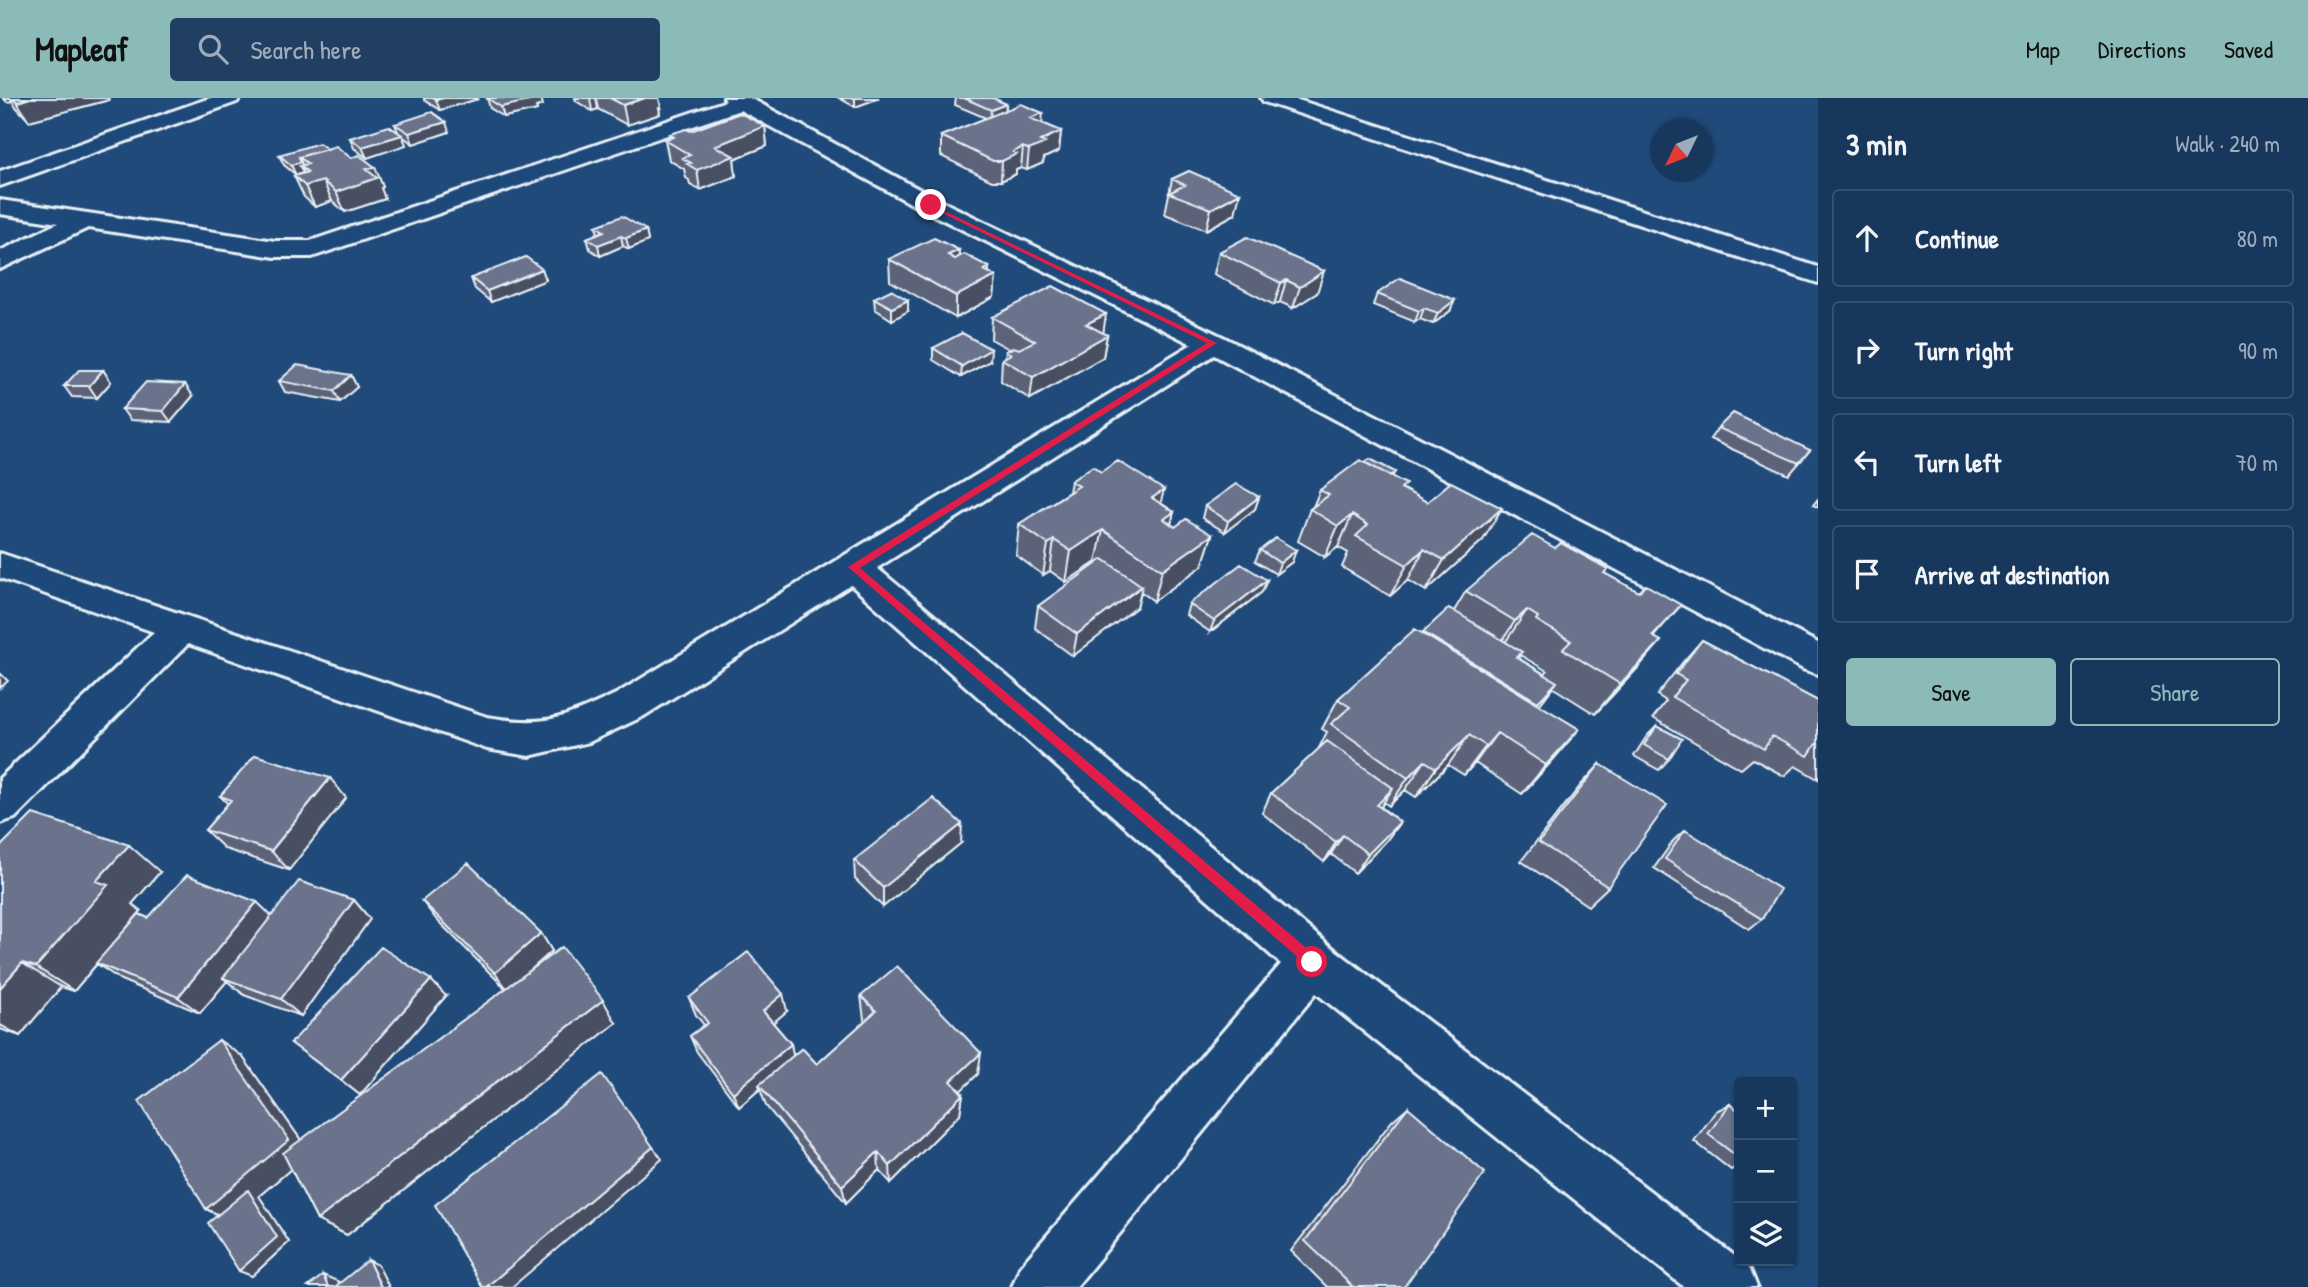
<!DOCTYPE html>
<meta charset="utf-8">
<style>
body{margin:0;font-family:"Patrick Hand",sans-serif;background:#203f62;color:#f1f3f6}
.controls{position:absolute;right:21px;bottom:21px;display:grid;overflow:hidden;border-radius:7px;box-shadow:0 2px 5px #0004}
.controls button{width:63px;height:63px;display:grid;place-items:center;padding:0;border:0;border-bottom:2px solid #365272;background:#17385c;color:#f1f3f6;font:35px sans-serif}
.compass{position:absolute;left:1650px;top:21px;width:63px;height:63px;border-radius:50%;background:#17385c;box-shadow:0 2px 5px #0004;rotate:227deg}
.stop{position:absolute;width:21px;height:21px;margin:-16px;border:5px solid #e11d48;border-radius:50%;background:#fff}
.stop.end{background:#e11d48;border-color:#fff;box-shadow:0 2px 7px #0008}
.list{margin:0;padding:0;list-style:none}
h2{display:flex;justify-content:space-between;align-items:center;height:91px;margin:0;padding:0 28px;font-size:30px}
h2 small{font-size:23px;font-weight:400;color:#9eacbb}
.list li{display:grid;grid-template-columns:46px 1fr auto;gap:21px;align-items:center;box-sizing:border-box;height:98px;margin:0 14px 14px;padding:0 14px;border:2px solid #365272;border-radius:7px}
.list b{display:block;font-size:26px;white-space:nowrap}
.list em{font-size:23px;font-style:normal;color:#9eacbb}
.actions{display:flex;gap:14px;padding:21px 28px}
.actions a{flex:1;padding:16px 0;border:2px solid #8bbbb9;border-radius:7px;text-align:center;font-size:24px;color:#8bbbb9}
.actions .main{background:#8bbbb9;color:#111}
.icon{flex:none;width:38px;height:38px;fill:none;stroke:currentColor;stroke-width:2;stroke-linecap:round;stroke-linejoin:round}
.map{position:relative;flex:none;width:1818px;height:1189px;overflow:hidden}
header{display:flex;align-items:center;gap:42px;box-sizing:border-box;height:98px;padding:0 35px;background:#8bbbb9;color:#111}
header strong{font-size:33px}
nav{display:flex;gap:38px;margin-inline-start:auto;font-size:24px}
.search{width:490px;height:63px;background:#203f62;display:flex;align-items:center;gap:18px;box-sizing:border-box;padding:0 24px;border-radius:7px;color:#9eacbb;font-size:26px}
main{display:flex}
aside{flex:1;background:#17385c}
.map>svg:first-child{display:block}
</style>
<header>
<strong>Mapleaf</strong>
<div class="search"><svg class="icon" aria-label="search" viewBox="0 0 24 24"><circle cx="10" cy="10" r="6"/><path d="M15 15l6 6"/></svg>Search here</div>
<nav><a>Map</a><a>Directions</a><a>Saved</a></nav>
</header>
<main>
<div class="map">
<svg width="1818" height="1189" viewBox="0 0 1818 1189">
<rect width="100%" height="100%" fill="#1f4a7a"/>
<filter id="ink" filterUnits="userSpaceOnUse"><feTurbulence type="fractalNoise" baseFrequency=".0143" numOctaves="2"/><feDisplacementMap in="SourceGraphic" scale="14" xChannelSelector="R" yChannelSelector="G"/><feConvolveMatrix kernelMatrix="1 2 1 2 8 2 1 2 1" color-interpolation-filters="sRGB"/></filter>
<g filter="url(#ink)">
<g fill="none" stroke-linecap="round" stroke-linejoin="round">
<defs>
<path id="minor" d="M 210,0 L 240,0 L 237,4 L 0,88 L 0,73 Z
M 724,0 L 750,0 L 939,102 L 1223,239 L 1818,545 L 1818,576 L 1805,572 L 1214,257 L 877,470 L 1330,848 L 1749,1169 L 1757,1189 L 1684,1189 L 1316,895 L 1076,1189 L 1012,1189 L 1020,1169 L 1281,866 L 851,487 L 644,618 L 589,644 L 529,658 L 487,651 L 188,546 L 15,720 L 0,725 L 0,680 L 154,534 L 0,480 L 0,455 L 487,619 C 547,629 562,621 616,596 L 1192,246 L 923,112 L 740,12 L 312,159 L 275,159 L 88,130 L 0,171 L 0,153 L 58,125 L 0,116 L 0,102 L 275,143 L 310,143 L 726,3 Z
M 1261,0 L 1292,0 L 1818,169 L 1818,185 L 1264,4 Z"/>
</defs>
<use href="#minor" stroke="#e8f1f8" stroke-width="6"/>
<use href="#minor" fill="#1f4a7a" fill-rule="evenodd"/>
</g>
<path fill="#5b6278" stroke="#e8f1f8" stroke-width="2" fill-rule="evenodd" d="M 3,0 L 108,0 L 109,2 L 29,23 L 17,10 L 12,3 L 7,4 Z
M 424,0 L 477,0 L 478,1 L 440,12 L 424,2 Z
M 487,0 L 543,7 L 536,9 L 537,12 L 504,19 L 490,10 Z
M 575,0 L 659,0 L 661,10 L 659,10 L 660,16 L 627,27 L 598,11 L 592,13 L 576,3 Z
M 839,0 L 879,0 L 855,9 Z
M 956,0 L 993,0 L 1006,6 L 1006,12 L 1042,25 L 1061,33 L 1059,53 L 1044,60 L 1043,65 L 1027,72 L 1021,70 L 1016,72 L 1016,76 L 1001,83 L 992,83 L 941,58 L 941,38 L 986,20 L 955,7 Z
M 395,26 L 449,34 L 413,46 L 402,38 L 406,47 L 367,60 L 354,50 L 350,40 L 398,34 Z
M 765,28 L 767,48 L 734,61 L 736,78 L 700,92 L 690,87 L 689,82 L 686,80 L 684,71 L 669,62 L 665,42 L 671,40 L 670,36 L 691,33 Z
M 327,51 L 375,69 L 383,89 L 381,90 L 385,101 L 345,114 L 332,103 L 315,109 L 304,99 L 294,78 L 304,76 L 303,75 L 296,77 L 284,67 L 279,57 Z
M 1189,73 L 1235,116 L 1206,132 L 1165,116 L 1172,81 Z
M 596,128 L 646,132 L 648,143 L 629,151 L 623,148 L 600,158 L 590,151 L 587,140 L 598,136 Z
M 959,152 L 958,159 L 989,169 L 989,174 L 996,178 L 994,199 L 956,220 L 890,183 L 889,161 Z
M 1219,154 L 1317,195 L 1293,210 L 1280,204 L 1274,207 L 1214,176 Z
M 542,171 L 546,182 L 491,204 L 475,191 L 471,180 Z
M 1377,196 L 1450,213 L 1433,226 L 1420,221 L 1415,224 L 1373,207 Z
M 874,200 L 908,213 L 892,222 L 875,211 Z
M 992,219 L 1103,235 L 1107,237 L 1103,259 L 1030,301 L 1001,283 L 1002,261 L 1005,259 L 1006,253 L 1009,251 L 991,241 Z
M 933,250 L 990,263 L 961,279 L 933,262 Z
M 103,272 L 111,284 L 97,300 L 72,299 L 64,288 Z
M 351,277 L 357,289 L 340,304 L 285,294 L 279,283 Z
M 193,298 L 171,324 L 130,322 L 122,311 Z
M 1718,330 L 1810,352 L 1789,377 L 1710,341 Z
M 1365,364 L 1395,374 L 1392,379 L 1404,392 L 1483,442 L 1426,493 L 1408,482 L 1390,498 L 1342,469 L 1348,455 L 1338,449 L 1325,459 L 1298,443 L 1310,411 L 1313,409 L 1320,392 Z
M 1101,374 L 1161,405 L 1174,414 L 1171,426 L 1175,429 L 1212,437 L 1202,468 L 1154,503 L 1141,494 L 1137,509 L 1073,558 L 1035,530 L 1038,508 L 1098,465 L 1096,464 L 1066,484 L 1050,473 L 1043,477 L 1016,457 L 1019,426 L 1069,394 L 1071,383 Z
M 1259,399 L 1255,411 L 1225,434 L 1202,420 L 1205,408 Z
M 1818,401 L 1818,409 L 1813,407 Z
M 1555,450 L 1605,475 L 1654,539 L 1661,543 L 1635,573 L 1595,616 L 1552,589 L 1539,607 L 1579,631 L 1522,696 L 1475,665 L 1464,677 L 1448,667 L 1416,699 L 1405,692 L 1389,708 L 1384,704 L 1381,709 L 1400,724 L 1386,743 L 1355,775 L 1331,756 L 1324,764 L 1262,715 L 1271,695 L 1318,652 L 1327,634 L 1322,631 L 1338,601 L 1423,534 L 1454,513 L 1466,493 ZM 1520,557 L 1547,573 L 1545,576 L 1518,560 Z
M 1260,452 L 1292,464 L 1276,476 L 1255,463 Z
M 1262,494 L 1210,534 L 1186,517 L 1189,506 Z
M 1702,542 L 1818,603 L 1818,681 L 1795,668 L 1784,678 L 1753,661 L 1741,671 L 1653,620 L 1666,603 L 1657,597 L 1683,564 Z
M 1657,628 L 1669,661 L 1659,672 L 1634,658 L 1647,638 Z
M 1600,666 L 1608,789 L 1588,808 L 1521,763 L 1581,687 Z
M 330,680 L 346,700 L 289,772 L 225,751 L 205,732 L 228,706 L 220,698 Z
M 1685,732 L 1762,821 L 1749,831 L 1654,770 L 1674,742 Z
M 961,745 L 883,809 L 855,781 L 854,762 Z
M 0,749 L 160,774 L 132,806 L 141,813 L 139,816 L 148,820 L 272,818 L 354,802 L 370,821 L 301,918 L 244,897 L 227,883 L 200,915 L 121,882 L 97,866 L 74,893 L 61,889 L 20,938 L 0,931 Z
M 422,803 L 541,835 L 552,853 L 526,876 L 616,925 L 347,1137 L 317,1122 L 291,1071 L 259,1098 L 289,1144 L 252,1178 L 218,1117 L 206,1111 L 242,958 L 301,1042 L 506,891 L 436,821 Z
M 446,898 L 360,997 L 291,945 Z
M 861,898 L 978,976 L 960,993 L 963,996 L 960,1016 L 891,1085 L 879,1072 L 846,1105 L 766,1008 L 760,991 L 739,1009 L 697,954 L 690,938 L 704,927 L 696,917 L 689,900 L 787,913 L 773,925 L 791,946 L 793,957 L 817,966 L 865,923 L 864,921 Z
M 1730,1006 L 1739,1013 L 1739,1068 L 1731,1072 L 1694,1043 L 1716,1013 Z
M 1408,1009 L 1404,1189 L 1327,1189 L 1291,1153 L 1392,1023 Z"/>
<path fill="#4a5062" stroke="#e8f1f8" stroke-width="2" d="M 4,0 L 11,0 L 12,3 L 7,4 Z
M 30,0 L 108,0 L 109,2 L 29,23 L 17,4 Z
M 444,0 L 477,0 L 478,1 L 440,12 L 436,2 Z
M 531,0 L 541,0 L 543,7 L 536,9 L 537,12 L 504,19 L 501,9 Z
M 590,0 L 596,0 L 598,11 L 592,13 Z
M 645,0 L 659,0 L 661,10 L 659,10 L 660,16 L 627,27 L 623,7 Z
M 855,0 L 879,0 L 855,9 Z
M 1006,6 L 1005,16 L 990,22 L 991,12 Z
M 1043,15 L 1041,35 L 1030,20 Z
M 446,24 L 449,34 L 413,46 L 409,35 Z
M 765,28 L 767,48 L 734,61 L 736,78 L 700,92 L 697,72 L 715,48 Z
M 1061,33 L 1059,53 L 1044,60 L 1043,65 L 1027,72 L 1029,52 L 1040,43 Z
M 402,37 L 406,47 L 367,60 L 362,49 Z
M 1023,49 L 1021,70 L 1016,72 L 1016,76 L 1001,83 L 1002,63 L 1013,54 Z
M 301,64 L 305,73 L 300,68 L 303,75 L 296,77 L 291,67 Z
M 375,69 L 383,89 L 381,90 L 385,101 L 345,114 L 336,94 L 366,71 Z
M 323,83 L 332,103 L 315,109 L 305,88 Z
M 1240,95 L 1235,116 L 1206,132 L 1211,111 Z
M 646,132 L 648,143 L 629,151 L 626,140 Z
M 621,138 L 623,148 L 600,158 L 598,147 Z
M 959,152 L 958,173 L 948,157 Z
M 989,169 L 988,182 L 996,178 L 994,199 L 956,220 L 956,198 L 984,172 Z
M 542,171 L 546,182 L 491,204 L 487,193 Z
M 1324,173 L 1317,195 L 1293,210 L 1300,189 Z
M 1286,182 L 1280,204 L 1274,207 L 1281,185 Z
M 908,202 L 908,213 L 892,222 L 892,210 Z
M 1455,202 L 1450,213 L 1433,226 L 1438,215 Z
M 1424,210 L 1420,221 L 1415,224 L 1419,213 Z
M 1106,216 L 1103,237 L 1086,226 Z
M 1107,237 L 1103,259 L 1030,301 L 1033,279 Z
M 991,251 L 990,263 L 961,279 L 962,268 Z
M 103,272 L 111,284 L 97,300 L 89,288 Z
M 351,277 L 357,289 L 340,304 L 334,293 Z
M 185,286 L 193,298 L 171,324 L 163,313 Z
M 1164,392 L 1156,423 L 1152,400 Z
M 1259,399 L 1255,411 L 1225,434 L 1228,423 Z
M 1502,410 L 1483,442 L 1426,493 L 1444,462 Z
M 1174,414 L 1166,445 L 1164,421 Z
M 1352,417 L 1338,449 L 1325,459 L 1338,428 Z
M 1103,432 L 1096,464 L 1066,484 L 1071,453 Z
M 1212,437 L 1202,468 L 1154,503 L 1162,472 Z
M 1054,442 L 1050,473 L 1043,477 L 1048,446 Z
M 1424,451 L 1408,482 L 1390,498 L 1407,467 Z
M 1296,452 L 1292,464 L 1276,476 L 1280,465 Z
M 1267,482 L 1262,494 L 1210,534 L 1214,523 Z
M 1142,488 L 1137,509 L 1073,558 L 1077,536 Z
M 1681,507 L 1655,537 L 1626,568 L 1652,538 Z
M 1527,512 L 1506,543 L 1495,554 L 1515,523 Z
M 1661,543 L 1635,573 L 1595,616 L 1620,586 Z
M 0,575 L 8,583 L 0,590 Z
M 1557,584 L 1541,605 L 1522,625 L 1538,604 Z
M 1579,631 L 1554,661 L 1522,696 L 1546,667 Z
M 1497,635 L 1475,665 L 1464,677 L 1486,648 Z
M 1469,637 L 1448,667 L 1416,699 L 1436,670 Z
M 1425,663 L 1405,692 L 1389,708 L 1408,680 Z
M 330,680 L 346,700 L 289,772 L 271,753 Z
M 1393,690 L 1380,710 L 1377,707 Z
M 1400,724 L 1386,743 L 1355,775 L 1368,756 Z
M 962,726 L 961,745 L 883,809 L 883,790 Z
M 1343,737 L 1331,756 L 1324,764 L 1336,744 Z
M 129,747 L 160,774 L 132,806 L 141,813 L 74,893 L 36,869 L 96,783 Z
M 354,802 L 370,821 L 301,918 L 281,901 Z
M 257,804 L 276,822 L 223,880 L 227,883 L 200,915 L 178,899 Z
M 541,835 L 552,853 L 508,892 L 495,875 Z
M 22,865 L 61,889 L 20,938 L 0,927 L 0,890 Z
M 431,882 L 446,898 L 360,997 L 341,982 Z
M 783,896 L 787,913 L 768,929 L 763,913 Z
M 603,902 L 616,925 L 347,1137 L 317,1122 Z
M 219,942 L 242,958 L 310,1055 L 259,1098 L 289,1144 L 252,1178 L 239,1173 L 231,1122 L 206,1111 Z
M 791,946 L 794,962 L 759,987 L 760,991 L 739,1009 L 733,995 Z
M 981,955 L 978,976 L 949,1004 L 951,983 Z
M 963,996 L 960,1016 L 891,1085 L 890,1068 Z
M 653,1049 L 662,1061 L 512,1189 L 486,1189 Z
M 878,1054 L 879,1072 L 846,1105 L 842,1088 Z
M 368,1162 L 378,1167 L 389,1189 L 381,1189 Z
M 323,1177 L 344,1186 L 346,1189 L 328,1189 Z"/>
<path fill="#6a728c" stroke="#e8f1f8" stroke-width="2" d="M 13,0 L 30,0 L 17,4 Z
M 487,0 L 531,0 L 534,2 L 501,9 Z
M 610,0 L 645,0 L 623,7 Z
M 964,0 L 993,0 L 1006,6 L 991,12 Z
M 1021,6 L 1043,15 L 1030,20 L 1061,33 L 1040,43 L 1045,45 L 1029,52 L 1023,49 L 1013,54 L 1017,56 L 1002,63 L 993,63 L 941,38 Z
M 432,14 L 446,24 L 409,35 L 395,26 Z
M 740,15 L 765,28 L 715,48 L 734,58 L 697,72 L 687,66 L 691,65 L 682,60 L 690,57 L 665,42 L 674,39 L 670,36 L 686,31 L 691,33 Z
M 389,28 L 402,37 L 362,49 L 350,40 Z
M 319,45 L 327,51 L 299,59 L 301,64 L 291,67 L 279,57 Z
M 336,48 L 351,60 L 359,57 L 375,69 L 366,71 L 377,80 L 336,94 L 323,83 L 305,88 L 294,78 L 308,74 L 300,68 L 308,66 L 299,59 Z
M 1189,73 L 1240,95 L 1211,111 L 1169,95 L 1185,87 L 1172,81 Z
M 622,118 L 646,132 L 626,140 L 621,138 L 598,147 L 587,140 L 604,133 L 596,128 Z
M 1247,139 L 1324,173 L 1300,189 L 1286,182 L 1281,185 L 1219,154 Z
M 934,140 L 959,152 L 948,157 L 955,161 L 964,156 L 989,169 L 984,172 L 996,178 L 956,198 L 889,161 Z
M 526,159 L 542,171 L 487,193 L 471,180 Z
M 1400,180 L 1455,202 L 1438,215 L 1424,210 L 1419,213 L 1377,196 Z
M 1053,188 L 1106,216 L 1086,226 L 1107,237 L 1033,279 L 1002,261 L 1011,256 L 1006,253 L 1014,249 L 1019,251 L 1035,243 L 992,219 Z
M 891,192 L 908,202 L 892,210 L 874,200 Z
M 962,235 L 991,251 L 962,268 L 933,250 Z
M 297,267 L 351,277 L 334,293 L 279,283 Z
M 79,272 L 103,272 L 89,288 L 64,288 Z
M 146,284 L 185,286 L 163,313 L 122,311 Z
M 1733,315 L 1810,352 L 1799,365 L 1718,330 Z
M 1370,361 L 1395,374 L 1390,378 L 1365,364 Z
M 1360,362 L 1406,386 L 1401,390 L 1427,404 L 1451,384 L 1502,410 L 1444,462 L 1424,451 L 1407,467 L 1356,438 L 1368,427 L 1352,417 L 1338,428 L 1310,411 L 1329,397 L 1320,392 Z
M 1118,363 L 1164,392 L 1152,400 L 1174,414 L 1164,421 L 1175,429 L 1186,421 L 1212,437 L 1162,472 L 1103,432 L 1071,453 L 1054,442 L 1048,446 L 1019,426 L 1079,388 L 1071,383 L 1093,368 L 1101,374 Z
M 1236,386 L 1259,399 L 1228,423 L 1205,408 Z
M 1532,437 L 1555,450 L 1561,445 L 1608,471 L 1604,475 L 1639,494 L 1646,487 L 1681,507 L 1652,538 L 1661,543 L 1620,586 L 1563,551 L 1571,543 L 1536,522 L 1538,519 L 1527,512 L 1515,523 L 1466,493 Z
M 1276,440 L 1296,452 L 1280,465 L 1260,452 Z
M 1103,461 L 1142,488 L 1077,536 L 1038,508 Z
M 1241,466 L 1267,482 L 1214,523 L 1189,506 Z
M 1449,510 L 1522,554 L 1516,559 L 1557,584 L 1538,604 L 1423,534 Z
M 1415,531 L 1579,631 L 1546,667 L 1497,635 L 1486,648 L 1469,637 L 1436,670 L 1425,663 L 1408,680 L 1331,626 L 1350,609 L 1338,601 Z
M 1702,542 L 1818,603 L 1818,647 L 1816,646 L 1808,658 L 1772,638 L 1764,651 L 1672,599 L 1686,582 L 1676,576 Z
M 1657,628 L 1682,641 L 1669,661 L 1644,647 Z
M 1327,643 L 1393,690 L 1377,707 L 1400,724 L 1368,756 L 1343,737 L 1336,744 L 1271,695 Z
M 255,657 L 330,680 L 271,753 L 205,732 L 231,702 L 220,698 Z
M 1600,666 L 1667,707 L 1608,789 L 1539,744 Z
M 933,700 L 962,726 L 883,790 L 854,762 Z
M 33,716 L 129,747 L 96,783 L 108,787 L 36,869 L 22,865 L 0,890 L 0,749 Z
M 1685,732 L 1780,791 L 1762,821 L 1665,761 Z
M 468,765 L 541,835 L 495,875 L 422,803 Z
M 187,777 L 257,804 L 178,899 L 96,865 L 139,816 L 148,820 Z
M 299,783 L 354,802 L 281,901 L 223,880 Z
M 381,849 L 431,882 L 341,982 L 291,945 Z
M 562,849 L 603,902 L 317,1122 L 283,1055 Z
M 748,854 L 783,896 L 763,913 L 791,946 L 733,995 L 690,938 L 708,925 L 689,900 Z
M 897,868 L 981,955 L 951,983 L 963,996 L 890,1068 L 878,1054 L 842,1088 L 759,987 L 802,950 L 817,966 L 876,913 L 861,898 Z
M 219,942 L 289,1042 L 206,1111 L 139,1003 Z
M 602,976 L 653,1049 L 486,1189 L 482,1189 L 435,1107 Z
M 1730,1006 L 1739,1013 L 1739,1060 L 1708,1036 Z
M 1408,1009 L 1485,1075 L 1404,1189 L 1353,1189 L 1305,1143 Z
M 248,1092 L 277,1139 L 239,1173 L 208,1125 Z
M 368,1162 L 381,1189 L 337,1189 L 336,1188 Z
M 323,1177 L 328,1189 L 308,1189 Z"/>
</g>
<path fill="#e11d48" d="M 928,105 L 1217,245 L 860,470 L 1317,859 L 1317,868 L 1308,868 L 848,469 L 1207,245 L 928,108 Z"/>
</svg>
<div class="controls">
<button>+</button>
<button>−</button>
<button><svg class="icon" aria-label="layers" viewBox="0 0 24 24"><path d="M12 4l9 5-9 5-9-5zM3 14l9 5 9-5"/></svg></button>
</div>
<svg class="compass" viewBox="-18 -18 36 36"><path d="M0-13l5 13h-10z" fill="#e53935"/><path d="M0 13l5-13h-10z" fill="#9eacbb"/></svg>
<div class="stop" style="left:1312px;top:864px"></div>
<div class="stop end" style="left:931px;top:107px"></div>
</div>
<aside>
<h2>3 min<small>Walk · 240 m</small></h2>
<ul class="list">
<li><svg class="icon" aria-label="ahead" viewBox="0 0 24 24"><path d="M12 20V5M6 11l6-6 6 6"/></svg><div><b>Continue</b></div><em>80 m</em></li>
<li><svg class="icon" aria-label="right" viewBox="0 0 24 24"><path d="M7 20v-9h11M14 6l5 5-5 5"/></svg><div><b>Turn right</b></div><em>90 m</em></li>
<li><svg class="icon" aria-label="left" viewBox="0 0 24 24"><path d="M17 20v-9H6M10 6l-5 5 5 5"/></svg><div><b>Turn left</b></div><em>70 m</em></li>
<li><svg class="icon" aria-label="arrive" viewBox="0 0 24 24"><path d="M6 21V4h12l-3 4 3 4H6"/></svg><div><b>Arrive at destination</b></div></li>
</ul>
<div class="actions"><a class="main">Save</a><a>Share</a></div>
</aside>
</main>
